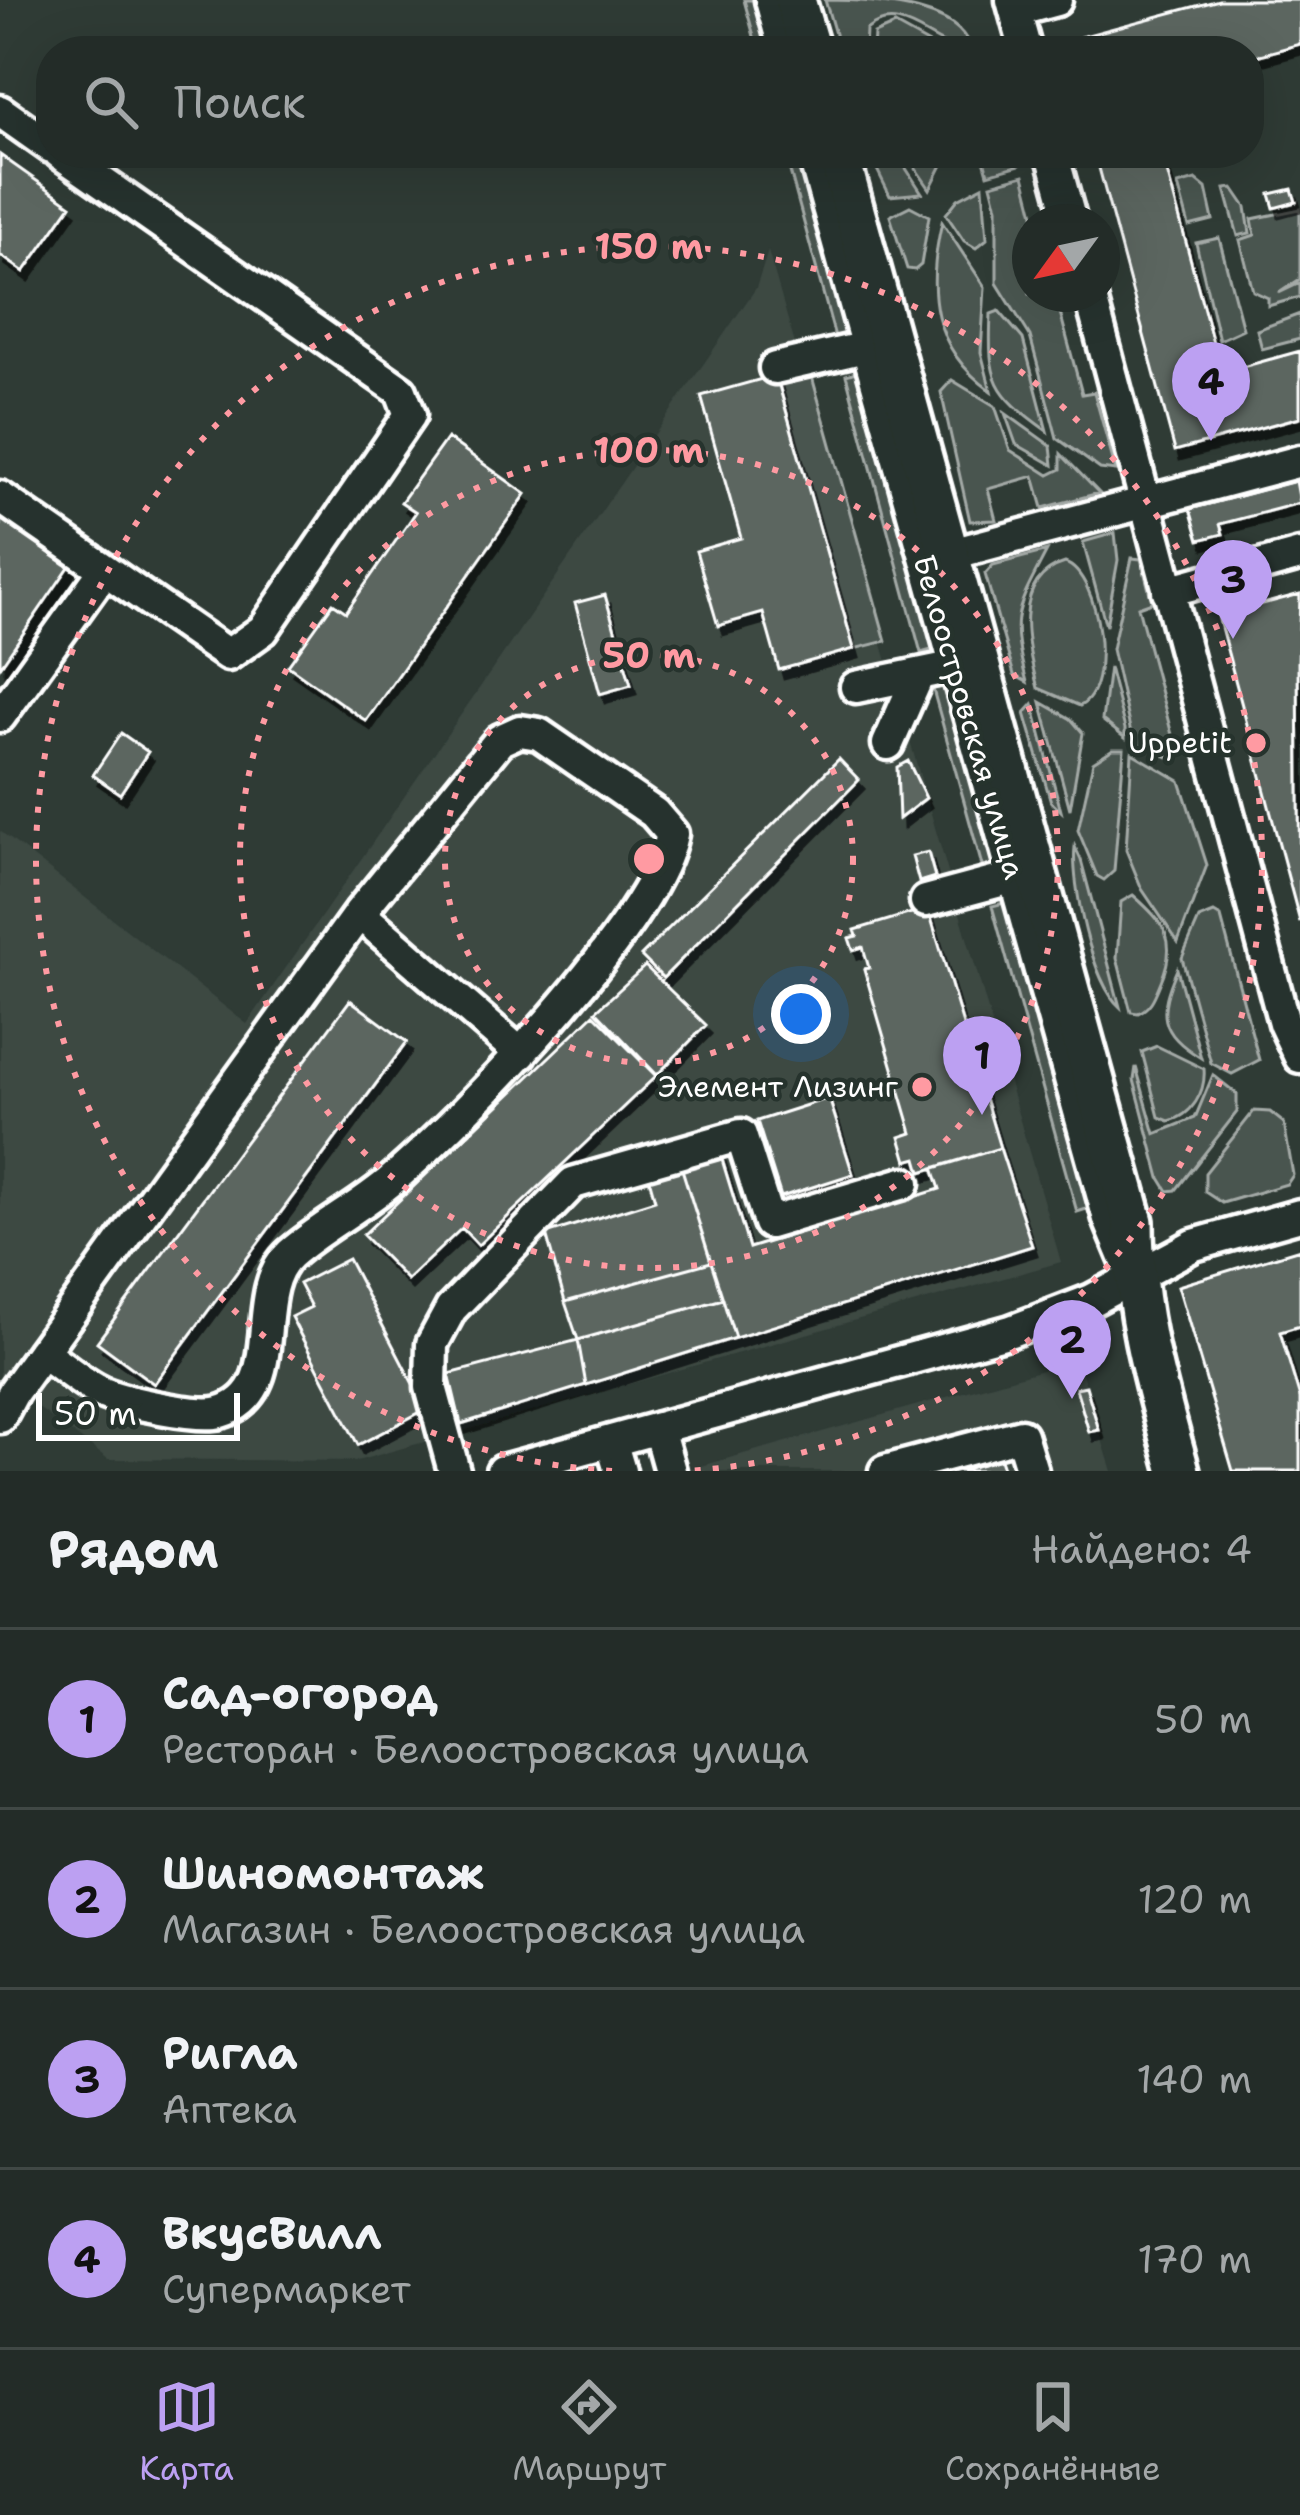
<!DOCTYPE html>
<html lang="ru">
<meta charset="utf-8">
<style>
body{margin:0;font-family:"Shantell Sans",sans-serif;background:#2f3834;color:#f1f3f6}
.compass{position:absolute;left:1012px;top:204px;width:108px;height:108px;border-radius:50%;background:#232c28;box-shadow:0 12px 48px #0002;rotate:237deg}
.scale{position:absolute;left:36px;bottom:30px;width:204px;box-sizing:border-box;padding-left:12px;border:6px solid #fff;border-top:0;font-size:33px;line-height:42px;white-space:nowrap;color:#fff;-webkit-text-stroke:9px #26332d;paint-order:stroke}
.you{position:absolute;left:801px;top:1014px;width:42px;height:42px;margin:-30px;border:9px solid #fff;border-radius:50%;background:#1a73e8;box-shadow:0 0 0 18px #1a73e833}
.badge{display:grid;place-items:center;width:78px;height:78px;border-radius:50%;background:#bca0f2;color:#111;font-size:39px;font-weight:700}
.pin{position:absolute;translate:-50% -99px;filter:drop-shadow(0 3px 6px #0008)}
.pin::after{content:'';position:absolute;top:63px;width:42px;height:36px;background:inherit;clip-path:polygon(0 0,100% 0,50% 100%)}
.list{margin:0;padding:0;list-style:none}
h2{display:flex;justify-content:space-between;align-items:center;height:156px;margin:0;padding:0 48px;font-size:51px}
h2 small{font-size:39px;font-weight:400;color:#a3a7a8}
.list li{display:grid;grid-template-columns:78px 1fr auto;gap:36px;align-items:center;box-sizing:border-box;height:180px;padding:0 48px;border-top:3px solid #404845}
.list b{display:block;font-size:45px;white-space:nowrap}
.list p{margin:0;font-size:39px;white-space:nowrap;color:#a3a7a8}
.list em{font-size:39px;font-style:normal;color:#a3a7a8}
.icon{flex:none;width:66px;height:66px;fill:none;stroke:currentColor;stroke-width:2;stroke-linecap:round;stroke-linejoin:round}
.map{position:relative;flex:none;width:1300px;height:1471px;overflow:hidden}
.search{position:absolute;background:#232c28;box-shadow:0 12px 48px #0002;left:36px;right:36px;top:36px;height:132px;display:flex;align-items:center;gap:30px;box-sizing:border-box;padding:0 42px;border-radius:48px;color:#a3a7a8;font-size:45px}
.sheet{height:876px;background:#232c28}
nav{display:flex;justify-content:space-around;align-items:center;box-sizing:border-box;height:168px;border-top:3px solid #404845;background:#232c28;font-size:33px;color:#a3a7a8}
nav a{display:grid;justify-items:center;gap:6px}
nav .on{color:#bca0f2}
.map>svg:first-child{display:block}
</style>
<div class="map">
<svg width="1300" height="1471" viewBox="0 0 1300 1471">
<defs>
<filter id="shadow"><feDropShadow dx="5" dy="9" stdDeviation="0" flood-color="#0009"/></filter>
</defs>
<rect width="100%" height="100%" fill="#2f3b35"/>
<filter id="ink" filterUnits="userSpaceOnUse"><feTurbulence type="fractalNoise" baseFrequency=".00833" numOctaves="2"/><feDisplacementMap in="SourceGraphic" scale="24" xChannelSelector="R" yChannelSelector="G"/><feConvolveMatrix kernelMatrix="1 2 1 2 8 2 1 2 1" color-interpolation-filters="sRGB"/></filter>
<g filter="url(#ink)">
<path fill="#3c4842" d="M 768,251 L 1061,1262 L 357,1461 L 108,1459 L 0,1380 L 0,831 L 247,1024 L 756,288 Z
M 1078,1360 L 1086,1386 L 1076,1389 L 1089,1432 L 1099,1430 L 1112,1471 L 683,1471 Z"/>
<path fill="#4a544f" stroke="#a4aaa7" stroke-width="3" d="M 744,0 L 760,0 L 774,51 L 758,51 Z
M 825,0 C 866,0 961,3 971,51 C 934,51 903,0 866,30 L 865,51 L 840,51 Z
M 895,25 L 942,51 L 873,51 L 874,34 Z
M 785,153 L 802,153 L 850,333 L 835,337 Z
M 869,153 L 896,153 L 922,193 L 890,196 Z
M 905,153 L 948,153 L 930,189 Z
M 982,153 L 1029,153 L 1020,165 L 988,174 Z
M 1024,175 L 1036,222 L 1030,222 L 1030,294 L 1055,294 L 1082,394 L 1094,392 L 1116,471 L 1100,469 L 1057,438 L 1030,336 L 997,283 L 997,208 L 991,184 Z
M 1196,180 L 1206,188 L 1213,220 L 1189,226 L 1178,185 Z
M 983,186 L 987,239 L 976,248 L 964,241 L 946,214 L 958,199 Z
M 1233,188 L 1246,207 L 1250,233 L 1238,236 L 1225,189 Z
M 910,206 L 929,216 L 921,265 L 915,270 L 907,269 L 890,216 Z
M 1300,209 L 1300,279 L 1279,293 L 1300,283 L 1300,297 L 1268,306 L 1268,298 L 1253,291 L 1240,240 L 1255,235 L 1252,219 Z
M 942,222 L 985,287 L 981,352 L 991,391 C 931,348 926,290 942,222 Z
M 1219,238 L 1243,329 L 1219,340 L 1196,243 Z
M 999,311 L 1023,339 L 1047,431 C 993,392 988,382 991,314 Z
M 1300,314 L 1300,339 L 1262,349 L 1257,330 Z
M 809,366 L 886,641 L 854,649 L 776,375 Z
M 859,371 L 935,649 L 921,653 L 846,375 Z
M 952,380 L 995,406 L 1010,450 L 1049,475 L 1061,469 L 1061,454 L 1099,493 L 1043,508 L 1034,476 L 988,489 L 996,520 L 970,521 L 941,392 Z
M 1005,413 L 1051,446 L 1053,465 L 1016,444 Z
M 1115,533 L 1118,560 L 1106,626 L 1083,542 Z
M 1047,551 C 1016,611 1009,615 1027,682 L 1014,675 L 985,574 L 993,565 Z
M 1132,558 L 1141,559 L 1152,602 L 1138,607 L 1175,746 L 1168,757 L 1133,742 L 1112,649 Z
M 1065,563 C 1100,575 1116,688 1080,706 L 1038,688 C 1027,648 1010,579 1065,563 Z
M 1109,667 L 1125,729 L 1125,738 L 1102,720 Z
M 945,682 L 997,869 L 984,873 L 932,686 Z
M 1041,702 L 1071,719 L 1083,733 L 1070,809 Z
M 1033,704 L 1061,811 L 1051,802 L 1025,713 Z
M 1113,749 L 1124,749 L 1114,871 L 1104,880 L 1097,876 L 1078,830 L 1093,762 Z
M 1132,753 L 1180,781 L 1207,865 L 1178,942 L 1142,889 L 1126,850 Z
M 1075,847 L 1081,860 L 1120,1007 C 1092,982 1071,883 1075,847 Z
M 1133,895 C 1166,924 1178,941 1161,981 C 1155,995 1152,1007 1138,1013 L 1131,1012 L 1117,958 L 1121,902 Z
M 1008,902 L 1093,1207 L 1077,1212 L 992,906 Z
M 1214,913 L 1221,917 L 1259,1060 L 1232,1074 L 1211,1063 L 1182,958 L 1199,919 Z
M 1177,969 L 1201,1058 C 1158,1032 1158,1013 1177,969 Z
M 1157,1046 L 1204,1069 C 1206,1092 1192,1116 1169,1121 L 1159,1117 L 1142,1052 Z
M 1136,1067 L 1155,1134 L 1195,1118 L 1213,1075 L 1237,1094 L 1237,1112 L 1176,1190 L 1168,1191 L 1160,1178 L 1134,1080 Z
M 1254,1111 L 1270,1112 L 1284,1123 L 1293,1175 L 1287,1184 L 1222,1203 L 1205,1192 L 1205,1173 Z"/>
<path fill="#5b6661" stroke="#fff" stroke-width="3" filter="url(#shadow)" d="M 1219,0 L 1300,0 L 1300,44 L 1249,58 L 1249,51 L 1067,51 L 1065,41 Z
M 1095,153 L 1162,153 L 1221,373 L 1300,351 L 1300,417 L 1175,451 Z
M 0,155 L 71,205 L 24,272 L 0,255 Z
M 1292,189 L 1296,202 L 1274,208 L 1270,194 Z
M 776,375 L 854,649 L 779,670 L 763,613 L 718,626 L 696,551 L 741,538 L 701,396 Z
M 447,438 L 526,494 L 366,721 L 288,666 L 333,603 L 346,612 L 416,512 L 401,502 Z
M 1296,481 L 1300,503 L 1220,524 L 1223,534 L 1199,540 L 1190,509 Z
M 0,515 L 71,564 L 0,667 Z
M 1300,594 L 1298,663 L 1300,922 L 1218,616 Z
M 605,595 L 631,685 L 600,694 L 575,603 Z
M 121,733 L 148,752 L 120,794 L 93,775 Z
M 839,759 L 859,780 L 663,978 L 641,956 Z
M 908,761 L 926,798 L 899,819 L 897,767 Z
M 928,852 L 935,877 L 919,882 L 912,856 Z
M 928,908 L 1000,1148 L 921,1172 L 917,1158 L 907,1161 L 900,1137 L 912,1133 L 864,969 L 869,968 L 863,947 L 853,950 L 849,938 L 857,936 L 855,930 Z
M 645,966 L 706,1025 L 657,1075 L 596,1011 Z
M 350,1000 L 407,1042 L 154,1384 L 97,1342 Z
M 594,1014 L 656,1076 L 478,1245 L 462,1228 L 407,1280 L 363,1235 Z
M 829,1098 L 853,1174 L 781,1197 L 757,1121 Z
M 1000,1148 L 1032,1246 L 735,1338 L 681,1166 L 720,1153 L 749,1248 L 940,1189 L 933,1168 Z
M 681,1166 L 711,1262 L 565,1302 L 546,1234 L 655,1200 L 648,1175 Z
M 1300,1249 L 1300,1326 L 1280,1332 L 1300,1398 L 1300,1471 L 1233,1471 L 1178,1286 Z
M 348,1259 L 426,1409 L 358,1445 L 291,1317 L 311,1307 L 299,1284 Z
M 711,1262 L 723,1299 L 578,1340 L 565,1302 Z
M 723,1299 L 735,1338 L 586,1385 L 578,1340 Z
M 578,1340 L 586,1385 L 461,1424 L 449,1374 Z
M 1086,1386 L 1099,1430 L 1089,1432 L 1076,1388 Z
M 1000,1459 L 1004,1471 L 958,1471 Z"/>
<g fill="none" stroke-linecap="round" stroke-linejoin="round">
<defs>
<path id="minor" d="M 771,0 L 785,51
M 1012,0 L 1026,51
M 1015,11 L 1056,0
M 0,111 L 51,147
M 813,153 L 1109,1219 L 1129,1267
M 1052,153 L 1071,222
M 1090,294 L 1284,1023 L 1300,1057
M 775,368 L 883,343
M 0,497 L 228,655 L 263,630 L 410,415 L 401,391 L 60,153
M 948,555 L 1300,461
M 1168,591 L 1300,555
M 856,687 L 971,663
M 0,716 L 104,571
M 888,744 L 919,674
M 926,901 L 1030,873
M 359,913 L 521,1054
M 0,1417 L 14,1391 L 359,913 L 500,740 L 520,731 L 539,734 L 654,813 L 672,834 C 655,923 466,1116 393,1179 C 361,1207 322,1226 290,1254 C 246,1294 290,1392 220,1412 C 198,1418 125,1402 103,1393 C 82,1384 62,1365 42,1352
M 658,1428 L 670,1471
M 611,1441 L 620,1471
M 454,1471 L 431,1387 L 432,1344 L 451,1309 L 573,1183 L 741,1135 L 769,1223 L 904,1183
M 502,1471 L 1011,1331 L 1092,1300 L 1194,1245 L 1300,1215
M 885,1471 L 1021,1435 L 1032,1471"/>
<path id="major" d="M 795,0 L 810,51
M 838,153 L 1133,1222 C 1133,1310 1156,1387 1179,1471"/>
</defs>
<use href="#minor" stroke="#fff" stroke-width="39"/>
<use href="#major" stroke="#fff" stroke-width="48"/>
<use href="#minor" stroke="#26332d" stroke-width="30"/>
<use href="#major" stroke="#26332d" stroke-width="39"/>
</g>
</g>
<g fill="none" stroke="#ff9aa2" stroke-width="6" stroke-dasharray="6 12">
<circle cx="649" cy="859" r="204"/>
<circle cx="649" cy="859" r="409"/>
<path d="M612 1471A613 613 0 1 1 686 1471"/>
</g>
<g fill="#ff9aa2" stroke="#26332d" stroke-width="4.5">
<circle cx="1256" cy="743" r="12"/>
<circle cx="922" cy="1087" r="12"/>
</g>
<g text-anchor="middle" stroke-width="9" stroke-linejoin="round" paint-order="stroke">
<g font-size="30" fill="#fff" stroke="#26332d">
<text transform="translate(969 717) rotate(74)" y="10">Белоостровская улица</text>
</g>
<g font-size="30" fill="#fff" stroke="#26332d" text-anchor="end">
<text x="1232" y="753">Uppetit</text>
<text x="898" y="1097">Элемент Лизинг</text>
</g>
</g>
<circle cx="649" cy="859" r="18" fill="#ff9aa2" stroke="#26332d" stroke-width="6"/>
<g font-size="36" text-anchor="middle" font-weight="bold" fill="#ff9aa2" stroke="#26332d" stroke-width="9" stroke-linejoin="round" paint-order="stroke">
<text x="649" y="259">150 m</text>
<text x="649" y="463">100 m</text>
<text x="649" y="668">50 m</text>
</g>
</svg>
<svg class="compass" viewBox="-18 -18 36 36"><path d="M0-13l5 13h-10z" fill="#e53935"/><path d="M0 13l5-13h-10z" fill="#a3a7a8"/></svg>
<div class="scale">50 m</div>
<div class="you"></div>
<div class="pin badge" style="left:982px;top:1115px">1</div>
<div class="pin badge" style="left:1072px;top:1399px">2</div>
<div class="pin badge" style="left:1233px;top:639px">3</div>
<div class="pin badge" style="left:1211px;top:441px">4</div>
<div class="search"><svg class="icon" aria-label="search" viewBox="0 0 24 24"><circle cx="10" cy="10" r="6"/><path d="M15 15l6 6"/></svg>Поиск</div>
</div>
<section class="sheet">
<h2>Рядом<small>Найдено: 4</small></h2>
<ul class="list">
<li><span class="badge">1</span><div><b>Сад-огород</b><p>Ресторан · Белоостровская улица</p></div><em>50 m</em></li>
<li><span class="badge">2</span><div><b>Шиномонтаж</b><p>Магазин · Белоостровская улица</p></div><em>120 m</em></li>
<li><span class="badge">3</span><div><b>Ригла</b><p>Аптека</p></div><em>140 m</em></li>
<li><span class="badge">4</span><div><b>ВкусВилл</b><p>Супермаркет</p></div><em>170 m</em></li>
</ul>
</section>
<nav>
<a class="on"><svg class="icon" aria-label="map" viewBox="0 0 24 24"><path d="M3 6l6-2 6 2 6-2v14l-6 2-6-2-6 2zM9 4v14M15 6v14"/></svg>Карта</a>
<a><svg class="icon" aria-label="directions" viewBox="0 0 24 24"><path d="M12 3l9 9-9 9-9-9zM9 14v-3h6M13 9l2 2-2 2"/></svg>Маршрут</a>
<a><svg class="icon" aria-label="saved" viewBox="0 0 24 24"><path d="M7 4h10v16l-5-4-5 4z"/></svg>Сохранённые</a>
</nav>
